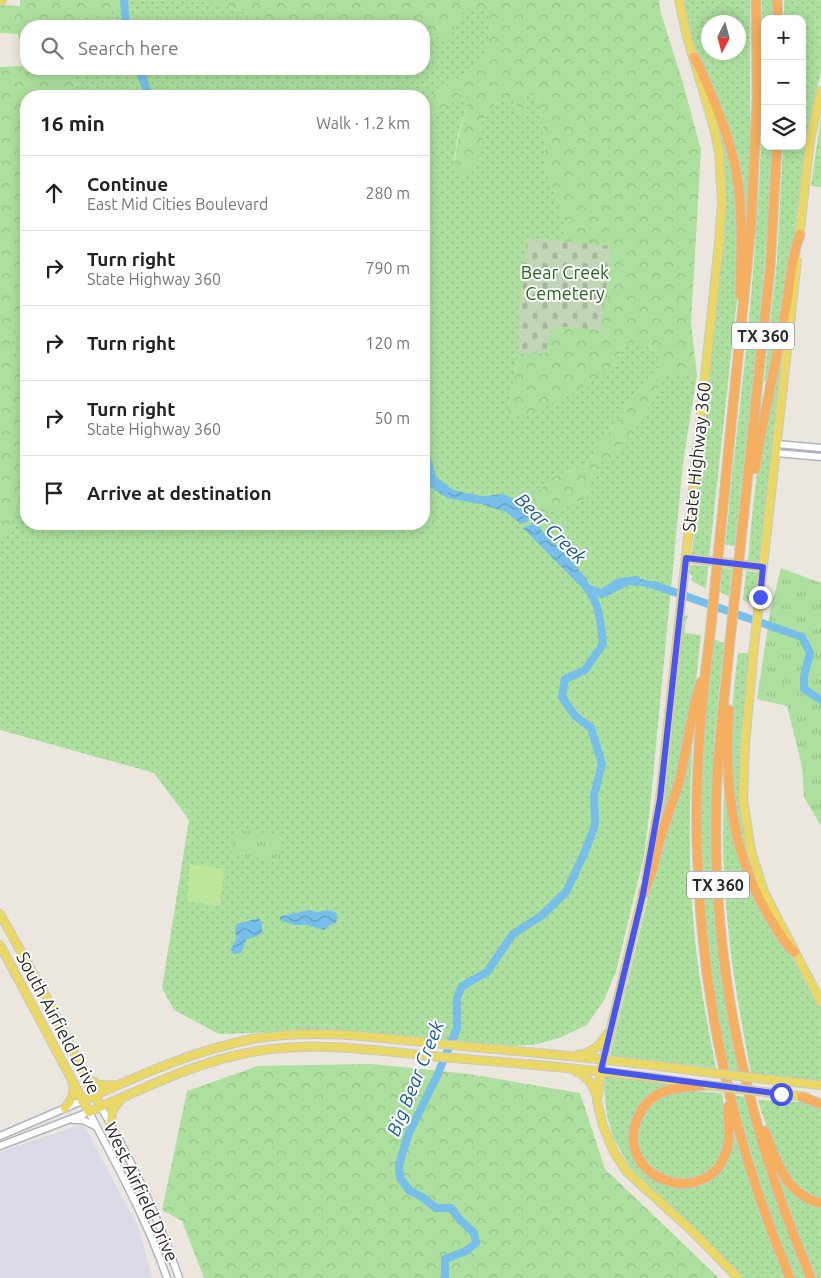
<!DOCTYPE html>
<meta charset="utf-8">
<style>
body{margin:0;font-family:Ubuntu,sans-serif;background:#f2f2f2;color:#222}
.controls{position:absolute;right:15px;top:15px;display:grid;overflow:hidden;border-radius:10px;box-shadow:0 2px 12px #0003}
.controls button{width:45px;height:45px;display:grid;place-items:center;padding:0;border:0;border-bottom:1px solid #e0e0e0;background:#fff;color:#222;font:25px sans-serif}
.compass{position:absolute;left:701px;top:15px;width:45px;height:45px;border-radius:50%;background:#fff;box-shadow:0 2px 12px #0003;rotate:186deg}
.stop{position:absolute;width:15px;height:15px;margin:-11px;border:4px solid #4756f0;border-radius:50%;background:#fff}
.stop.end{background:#4756f0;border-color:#fff;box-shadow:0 1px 5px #0008}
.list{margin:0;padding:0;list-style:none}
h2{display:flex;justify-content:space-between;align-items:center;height:65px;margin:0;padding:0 20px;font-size:21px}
h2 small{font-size:16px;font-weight:400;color:#767676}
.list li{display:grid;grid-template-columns:32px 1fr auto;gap:15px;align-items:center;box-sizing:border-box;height:75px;padding:0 20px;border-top:1px solid #e0e0e0}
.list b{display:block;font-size:19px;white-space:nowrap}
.list p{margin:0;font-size:16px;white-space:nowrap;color:#767676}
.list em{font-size:16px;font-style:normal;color:#767676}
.icon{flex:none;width:28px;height:28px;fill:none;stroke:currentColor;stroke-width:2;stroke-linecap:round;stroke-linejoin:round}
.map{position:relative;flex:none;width:821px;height:1278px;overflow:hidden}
.search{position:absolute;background:#fff;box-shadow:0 2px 12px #0003;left:20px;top:20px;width:410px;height:55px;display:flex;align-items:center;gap:12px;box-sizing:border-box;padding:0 18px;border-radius:20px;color:#767676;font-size:19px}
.panel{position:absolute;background:#fff;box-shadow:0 2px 12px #0003;left:20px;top:90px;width:410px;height:440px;border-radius:20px}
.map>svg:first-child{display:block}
</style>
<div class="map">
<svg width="821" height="1278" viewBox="0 0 821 1278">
<defs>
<pattern id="grass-dots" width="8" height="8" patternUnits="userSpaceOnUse" patternTransform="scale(1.25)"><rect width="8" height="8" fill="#addf9e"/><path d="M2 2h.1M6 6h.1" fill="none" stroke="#95c088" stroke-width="1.8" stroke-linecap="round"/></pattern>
<pattern id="forest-crowns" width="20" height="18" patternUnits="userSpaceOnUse" patternTransform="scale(1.25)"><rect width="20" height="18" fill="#addf9e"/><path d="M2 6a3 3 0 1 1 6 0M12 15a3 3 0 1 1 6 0" fill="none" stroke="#95c088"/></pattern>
<pattern id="cemetery-stones" width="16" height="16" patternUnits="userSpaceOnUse" patternTransform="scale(1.25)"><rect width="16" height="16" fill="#c2d5b6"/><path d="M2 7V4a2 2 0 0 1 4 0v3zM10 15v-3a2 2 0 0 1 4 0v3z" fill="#a7b79d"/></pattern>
<pattern id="park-tufts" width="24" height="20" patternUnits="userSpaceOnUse" patternTransform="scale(1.25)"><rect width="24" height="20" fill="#addf9e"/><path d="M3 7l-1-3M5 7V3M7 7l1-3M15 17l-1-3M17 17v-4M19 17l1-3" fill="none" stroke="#95c088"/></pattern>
<pattern id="water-waves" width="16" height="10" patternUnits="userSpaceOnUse" patternTransform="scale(1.25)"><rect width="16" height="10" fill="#77bfe8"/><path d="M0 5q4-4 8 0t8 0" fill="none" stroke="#629bbc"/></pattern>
</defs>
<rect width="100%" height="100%" fill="#ece7de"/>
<path fill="#d9dae5" d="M 83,1124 L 139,1228 L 152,1278 L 0,1278 L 0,1152 Z"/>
<path fill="url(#grass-dots)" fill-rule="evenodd" d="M 135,0 L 211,2 L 290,26 L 81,26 L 85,17 L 112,11 Z
M 683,0 L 750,0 L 750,162 L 746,225 L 743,225 L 739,176 L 691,35 ZM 708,22 L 738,22 L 738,52 L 708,52 Z
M 762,0 L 772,0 L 773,19 L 765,19 L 765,146 L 772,146 C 767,280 748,413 735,546 L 725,545 C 729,516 730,488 734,459 C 752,304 766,156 762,0 Z
M 784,0 L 821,0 L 821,72 L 806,137 L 793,245 L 768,382 L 764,381 L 777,260 L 783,146 L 802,146 L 802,19 L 784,19 Z
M 472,5 L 484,11 L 491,20 C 490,30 490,43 486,51 C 474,75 442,83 424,104 L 424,96 L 76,96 L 73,69 L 424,69 L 424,36 L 450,38 C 455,26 460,10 472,5 Z
M 471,92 L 458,135 L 454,161 L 484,134 L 480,131 C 483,112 497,99 516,96 L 518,102 L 516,109 L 526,109 L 527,94 L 535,94 C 537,100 540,107 541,113 C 545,133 543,154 548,175 C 554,195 572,220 562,241 L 528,238 L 520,307 L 519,354 L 507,414 L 613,365 L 624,345 C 627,344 632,341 635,341 C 649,341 658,354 661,365 L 643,384 L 584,467 L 556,475 L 564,506 L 585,500 C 588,483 591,474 601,460 L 609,460 L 631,433 L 655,397 L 661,382 L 667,372 L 697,375 L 683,463 L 650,808 L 644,856 L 616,972 L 604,1000 L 587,1025 L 559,1038 L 533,1045 L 507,1046 L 328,1030 L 219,1034 L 174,1010 L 162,988 L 189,820 L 154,773 L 0,730 L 0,535 L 9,528 L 26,466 L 26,524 L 424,524 L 424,119 Z
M 713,113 L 715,113 L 733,166 L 738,217 L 738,291 L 709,558 L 693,555 L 692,553 L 698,502 L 699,464 L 725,191 L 721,146 Z
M 821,117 L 821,187 L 811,186 Z
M 26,322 L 26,374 L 11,342 L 20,323 Z
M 787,327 L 761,560 L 757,563 L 748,562 C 754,483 765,404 787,327 Z
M 691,565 L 708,566 L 706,589 L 691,580 L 693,577 L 688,572 L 688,567 Z
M 722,568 L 732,569 L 729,597 L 720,592 Z
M 746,571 L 759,573 L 757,599 L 755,599 L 752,604 L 743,600 Z
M 683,615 L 688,616 L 685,624 L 685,633 L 701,635 L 696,681 L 680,768 L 661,829 L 658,828 Z
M 714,639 L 724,643 L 714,741 L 711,826 L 713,871 L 721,978 L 739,1072 L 728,1070 C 710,975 699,880 702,783 C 703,735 709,687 714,639 Z
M 749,646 L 752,647 L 742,809 L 750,859 L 767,905 C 762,893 755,882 750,870 C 724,801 729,725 738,653 L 748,653 Z
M 693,734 C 689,799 688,864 694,929 C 698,976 707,1022 716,1068 L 612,1058 L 610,1056 L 659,851 Z
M 724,771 L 726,771 L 736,843 L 790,954 L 821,1007 L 821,1083 L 751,1073 C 738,1007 727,941 724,874 C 722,840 724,805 724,771 Z
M 605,1076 L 673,1084 L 673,1087 L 647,1100 L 632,1145 L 662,1182 L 710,1177 L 732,1137 L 735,1136 L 760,1216 L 785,1278 L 741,1278 L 638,1178 L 628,1164 L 614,1139 L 607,1116 L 604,1091 Z
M 687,1091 L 722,1093 C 724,1109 729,1128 726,1143 C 720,1173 688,1188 660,1175 C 656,1173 653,1168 649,1165 C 643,1159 638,1151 637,1142 C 637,1137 639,1131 639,1126 C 642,1102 666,1094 687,1091 Z
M 734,1095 L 745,1097 L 772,1188 L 808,1278 L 794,1278 L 774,1228 Z
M 758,1100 L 800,1102 L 821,1107 L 821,1200 C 816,1199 810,1198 806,1195 C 782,1182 766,1126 758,1100 Z
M 771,1158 L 779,1172 L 821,1206 L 821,1278 L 817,1278 L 802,1243 Z"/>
<path fill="url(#forest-crowns)" d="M 20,0 L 659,0 L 660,10 L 683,83 L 701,150 L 691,322 L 697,375 L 667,373 L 661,382 L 655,397 L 631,433 L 609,460 L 601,460 C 591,474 588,483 585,500 L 564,506 L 543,516 L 527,508 L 539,491 L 556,475 L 584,467 L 643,384 L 661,365 C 655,346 643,337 624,345 L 613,365 L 581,389 L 524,417 L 507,414 L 519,354 L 520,307 L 527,238 L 562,241 C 572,220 554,195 548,175 C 543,154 545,133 541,113 C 540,107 537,100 535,94 L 527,94 L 526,109 L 522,116 L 517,115 C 516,108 518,103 516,96 C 497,99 483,112 480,131 L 484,134 C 481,156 479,161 462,174 L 455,171 C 454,144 464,119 470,93 L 424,119 L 424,104 C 442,83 474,75 486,51 C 490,43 490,30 491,20 L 484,11 L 472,5 C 460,10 455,27 450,38 L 424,36 L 424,26 L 289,26 L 211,2 L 135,0 L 112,11 L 85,17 L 81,26 L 26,26 L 26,57 L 18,34 L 0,33 L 0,5 L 20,6 Z
M 26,66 L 26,69 L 73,69 L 76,96 L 26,96 L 26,185 L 23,194 L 26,215 L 26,322 L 20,323 L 11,342 L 26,374 L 26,466 L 9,528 L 0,535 L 0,67 Z
M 372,1064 L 469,1074 L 580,1093 L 605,1169 L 719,1278 L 204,1278 L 182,1221 L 162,1210 L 187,1091 L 258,1066 Z"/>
<path fill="url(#cemetery-stones)" d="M 527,238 L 611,246 L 601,330 L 565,327 L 550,328 L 546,353 L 519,354 L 520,307 Z"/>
<path fill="url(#park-tufts)" d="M 781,568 L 821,583 L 821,826 L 804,797 L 802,767 L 787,706 L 757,699 L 770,612 Z
M 234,829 L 283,835 L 280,860 L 232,855 Z"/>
<path fill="#bee69a" d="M 190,864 L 224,869 L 220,906 L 187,901 Z"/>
<path fill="url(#water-waves)" d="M 424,478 C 441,485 458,493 477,495 L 474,503 L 447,498 L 424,483 Z
M 503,494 L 517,500 L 527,514 L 533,519 L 521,524 L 506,512 L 483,505 L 485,496 Z
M 535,522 L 546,536 L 569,558 L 588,581 L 583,589 L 523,528 Z
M 642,579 L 663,585 L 661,590 L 641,586 L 629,585 L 601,599 L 598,594 L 630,580 Z
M 309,910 L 318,912 L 327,910 L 336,912 L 337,917 L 336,923 L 328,926 L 324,930 L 306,925 L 293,925 L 280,920 L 280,917 L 281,916 Z
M 255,919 L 260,919 L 262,923 L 262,933 L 255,937 L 247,939 C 242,946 245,954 234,954 L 230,950 L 236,940 L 235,927 L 237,924 Z"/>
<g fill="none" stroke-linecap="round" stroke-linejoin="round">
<path stroke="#77bfe8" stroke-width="8" d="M 124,0 L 126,26
M 139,69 L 149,96
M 424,449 L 433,480 L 446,489
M 466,497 L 480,500 L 494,500
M 654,585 L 802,637 L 810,653 L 804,676 L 804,689 L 821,700
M 589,589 L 602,593 L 619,582 L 636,580
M 445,1278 L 445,1259 L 466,1251 L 476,1243 L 474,1233 L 460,1220 L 451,1208 L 436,1208 L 422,1197 L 410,1191 L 400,1178 L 399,1165 L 408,1135 L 437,1076 L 457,1028 L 457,998 L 462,986 L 487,972 L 513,934 L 541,916 L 566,892 L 584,854 L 595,825 L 594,795 L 602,764 L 591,728 L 575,716 L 562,697 L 565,679 L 585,670 L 603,644 C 600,615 599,599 578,577"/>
<defs>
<path id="minor" d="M 777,444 L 821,448
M 776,453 L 821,457
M 101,1107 C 132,1161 159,1219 179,1278
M 74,1120 L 83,1120 L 95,1126
M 0,1136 L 82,1101
M 0,1146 L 89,1112 C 117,1166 147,1220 167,1278"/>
<path id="major" d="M 0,1 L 2,0
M 799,239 L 810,140 L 821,91
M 797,261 L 754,647 L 745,744 L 743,799 L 751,851 L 764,892 L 821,1002
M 686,558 L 763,567
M 646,878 L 660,799 L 693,490 L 719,243 L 722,201 L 719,152 L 714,128 L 686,33 L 679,0
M 644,889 L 601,1070 L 597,1101 L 603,1126 L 614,1152 L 627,1172 L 691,1230 L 738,1278
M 0,914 L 49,1002 L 101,1107
M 0,945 L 89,1112 C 143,1089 195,1062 252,1052 C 314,1040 379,1051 441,1057 C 527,1064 612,1071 697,1084
M 578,1055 C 593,1053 600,1045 608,1033
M 575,1071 C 587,1075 592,1084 596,1095
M 88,1079 C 96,1084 101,1087 112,1085
M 782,1081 L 821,1085
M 781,1094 L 807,1097
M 82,1101 C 138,1076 192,1051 252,1039 C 318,1027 387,1039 452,1045 C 534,1053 615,1059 696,1071
M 65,1108 C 71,1100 75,1095 73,1085
M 111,1125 L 112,1111 L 122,1098"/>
<path id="highway" d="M 777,0 L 778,19
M 694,57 C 703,73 709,89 716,106 C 723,124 730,142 734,161 C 744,205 741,251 740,295
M 755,469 C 763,418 775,368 784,317 C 790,290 790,260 800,234
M 719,547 L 751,226 L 757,97 L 756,0
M 740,549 L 770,268 L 777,146
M 710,635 C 701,703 695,773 697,842 C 700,992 732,1139 790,1278
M 729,649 C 724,704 716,759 716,814 C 713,973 749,1132 811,1278
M 729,710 C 724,781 731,852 768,915 C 776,928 783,942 794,952
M 643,894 L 652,871 L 660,839 L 680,779 L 695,702 L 701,682
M 706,1085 C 692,1087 677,1087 665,1091 C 652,1096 643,1105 638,1117 C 611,1179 709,1213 727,1149 C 731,1136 728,1121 728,1107
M 802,1097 L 821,1104
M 765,1131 C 776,1160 786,1196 821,1203"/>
</defs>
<use href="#minor" stroke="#b1b3be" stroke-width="9"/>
<use href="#major" stroke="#c8c8c8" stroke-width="10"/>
<use href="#highway" stroke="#c8c8c8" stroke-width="11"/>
<use href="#minor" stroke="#fff" stroke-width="6"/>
<use href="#major" stroke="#e9d766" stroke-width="8"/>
<use href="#highway" stroke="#f5af60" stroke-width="9"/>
<defs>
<path id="major-bridge" d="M 696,1071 L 782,1081
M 706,1085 L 781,1094"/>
<path id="highway-bridge" d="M 710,635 L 719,547
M 729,649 L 740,549"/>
</defs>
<use href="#major-bridge" stroke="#c8c8c8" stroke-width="10" stroke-linecap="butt"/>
<use href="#highway-bridge" stroke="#c8c8c8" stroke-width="11" stroke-linecap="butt"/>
<use href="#major-bridge" stroke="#e9d766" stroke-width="8"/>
<use href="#highway-bridge" stroke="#f5af60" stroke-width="9"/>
</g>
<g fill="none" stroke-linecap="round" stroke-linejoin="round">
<path stroke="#4756f0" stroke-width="6" d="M 760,597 L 763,567 L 686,558 L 660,799 L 643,894 L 601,1070 L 781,1094"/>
</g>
<g text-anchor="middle" stroke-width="4" stroke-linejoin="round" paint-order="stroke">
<g fill="#fff" stroke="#6b6b6b" stroke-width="1">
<rect x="732" y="322.5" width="62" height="27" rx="4"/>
<rect x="687" y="871.5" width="62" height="27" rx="4"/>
</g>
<g font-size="16" font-weight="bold" fill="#2b2b2b">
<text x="763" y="342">TX 360</text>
<text x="718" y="891">TX 360</text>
</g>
<g font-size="18" fill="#26651e" stroke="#fff">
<text x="565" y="279">Bear Creek<tspan x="565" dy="21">Cemetery</tspan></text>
</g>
<g font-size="18" fill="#2b2b2b" stroke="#fff">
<text transform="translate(697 457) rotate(-84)" y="6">State Highway 360</text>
<text transform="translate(58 1023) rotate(62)" y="6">South Airfield Drive</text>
<text transform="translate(141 1192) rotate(65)" y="6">West Airfield Drive</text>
</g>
<g font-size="19" font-style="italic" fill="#155c95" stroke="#fff">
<text transform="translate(551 528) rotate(45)" y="7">Bear Creek</text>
<text transform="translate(415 1078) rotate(-68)" y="7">Big Bear Creek</text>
</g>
</g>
</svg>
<div class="controls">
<button>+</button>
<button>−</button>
<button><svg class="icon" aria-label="layers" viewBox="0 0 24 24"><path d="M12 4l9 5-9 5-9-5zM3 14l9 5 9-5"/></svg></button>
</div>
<svg class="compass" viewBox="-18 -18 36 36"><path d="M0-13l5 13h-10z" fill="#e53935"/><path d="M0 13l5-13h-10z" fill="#767676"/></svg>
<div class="stop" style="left:781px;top:1094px"></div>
<div class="stop end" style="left:760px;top:597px"></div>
<div class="search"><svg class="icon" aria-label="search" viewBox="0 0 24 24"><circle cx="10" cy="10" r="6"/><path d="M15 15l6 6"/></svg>Search here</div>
<section class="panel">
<h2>16 min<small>Walk · 1.2 km</small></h2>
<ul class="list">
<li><svg class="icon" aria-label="ahead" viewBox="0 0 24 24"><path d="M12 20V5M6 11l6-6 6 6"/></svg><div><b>Continue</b><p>East Mid Cities Boulevard</p></div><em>280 m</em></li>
<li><svg class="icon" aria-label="right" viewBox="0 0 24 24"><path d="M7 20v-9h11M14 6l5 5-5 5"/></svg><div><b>Turn right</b><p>State Highway 360</p></div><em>790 m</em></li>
<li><svg class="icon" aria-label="right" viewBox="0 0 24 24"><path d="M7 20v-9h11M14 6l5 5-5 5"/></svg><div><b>Turn right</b></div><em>120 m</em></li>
<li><svg class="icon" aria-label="right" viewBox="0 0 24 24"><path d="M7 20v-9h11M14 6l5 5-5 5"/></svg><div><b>Turn right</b><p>State Highway 360</p></div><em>50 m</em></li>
<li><svg class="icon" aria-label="arrive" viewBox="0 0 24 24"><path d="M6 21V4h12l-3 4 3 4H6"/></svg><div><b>Arrive at destination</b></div></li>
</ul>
</section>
</div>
